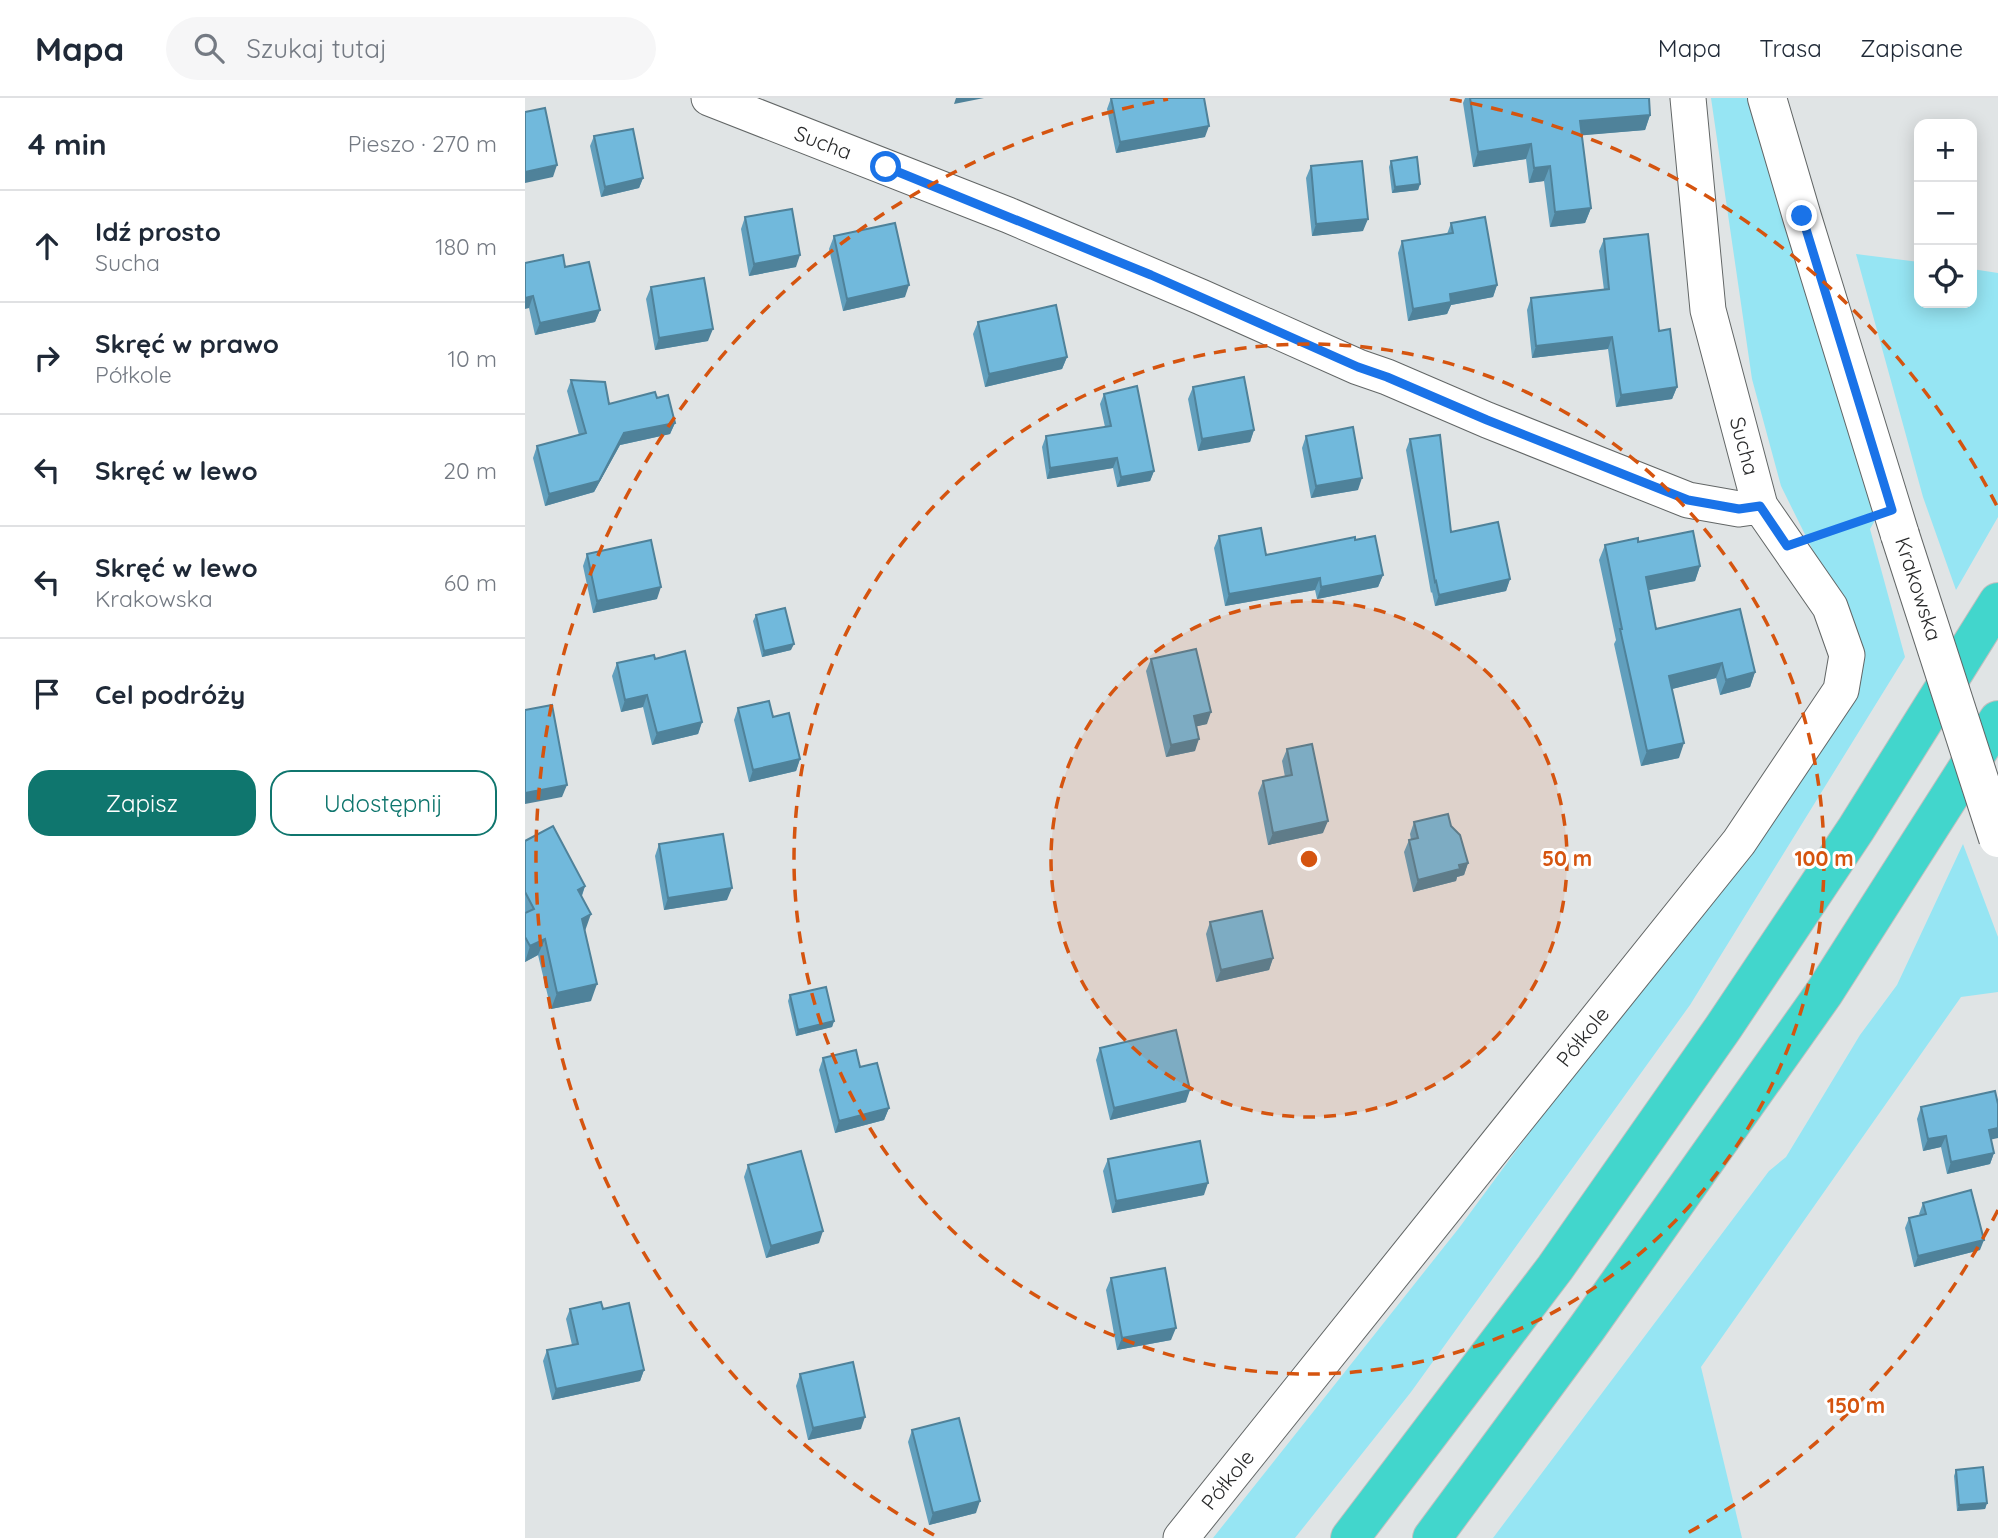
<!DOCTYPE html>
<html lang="pl">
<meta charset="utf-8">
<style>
body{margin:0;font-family:Quicksand,sans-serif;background:#f6f6f7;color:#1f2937}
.controls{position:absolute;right:21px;top:21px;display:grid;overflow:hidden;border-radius:14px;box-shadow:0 4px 18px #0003}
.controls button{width:63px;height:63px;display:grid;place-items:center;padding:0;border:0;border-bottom:2px solid #e0e1e3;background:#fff;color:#1f2937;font:35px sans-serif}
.stop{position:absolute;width:21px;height:21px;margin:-16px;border:5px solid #1a73e8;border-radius:50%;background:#fff}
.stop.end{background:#1a73e8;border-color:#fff;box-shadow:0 2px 7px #0008}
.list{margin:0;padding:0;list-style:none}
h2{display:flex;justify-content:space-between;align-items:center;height:91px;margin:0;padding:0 28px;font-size:30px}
h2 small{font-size:23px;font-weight:400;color:#747a83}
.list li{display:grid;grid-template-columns:46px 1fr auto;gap:21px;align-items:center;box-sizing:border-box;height:112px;padding:0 28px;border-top:2px solid #e0e1e3}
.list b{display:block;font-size:26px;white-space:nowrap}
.list p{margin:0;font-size:23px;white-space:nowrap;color:#747a83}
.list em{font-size:23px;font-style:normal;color:#747a83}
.actions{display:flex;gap:14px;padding:21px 28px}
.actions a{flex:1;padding:16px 0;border:2px solid #0f766e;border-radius:21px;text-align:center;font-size:24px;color:#0f766e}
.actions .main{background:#0f766e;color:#fff}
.icon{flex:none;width:38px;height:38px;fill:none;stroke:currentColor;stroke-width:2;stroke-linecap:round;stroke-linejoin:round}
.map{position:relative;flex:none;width:1473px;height:1440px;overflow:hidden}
header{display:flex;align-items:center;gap:42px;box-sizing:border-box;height:98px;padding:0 35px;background:#fff;border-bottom:2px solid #e0e1e3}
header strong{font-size:33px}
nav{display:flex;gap:38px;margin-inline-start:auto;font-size:24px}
.search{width:490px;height:63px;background:#f6f6f7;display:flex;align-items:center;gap:18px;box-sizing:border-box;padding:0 24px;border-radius:38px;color:#747a83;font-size:26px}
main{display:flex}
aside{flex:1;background:#fff}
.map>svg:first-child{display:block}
</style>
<header>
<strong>Mapa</strong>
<div class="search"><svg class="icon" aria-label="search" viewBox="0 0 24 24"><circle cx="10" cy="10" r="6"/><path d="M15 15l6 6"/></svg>Szukaj tutaj</div>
<nav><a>Mapa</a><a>Trasa</a><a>Zapisane</a></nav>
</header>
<main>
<aside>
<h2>4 min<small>Pieszo · 270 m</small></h2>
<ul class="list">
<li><svg class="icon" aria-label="ahead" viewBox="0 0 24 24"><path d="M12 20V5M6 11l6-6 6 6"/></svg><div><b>Idź prosto</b><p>Sucha</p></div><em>180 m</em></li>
<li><svg class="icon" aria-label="right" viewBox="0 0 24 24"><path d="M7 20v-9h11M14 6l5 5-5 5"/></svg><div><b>Skręć w prawo</b><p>Półkole</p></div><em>10 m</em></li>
<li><svg class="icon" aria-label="left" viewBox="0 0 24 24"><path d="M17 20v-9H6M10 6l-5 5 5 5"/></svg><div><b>Skręć w lewo</b></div><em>20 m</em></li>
<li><svg class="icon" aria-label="left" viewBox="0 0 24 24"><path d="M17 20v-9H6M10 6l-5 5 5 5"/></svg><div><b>Skręć w lewo</b><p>Krakowska</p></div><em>60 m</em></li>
<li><svg class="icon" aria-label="arrive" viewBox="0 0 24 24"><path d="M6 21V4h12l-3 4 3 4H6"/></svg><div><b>Cel podróży</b></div></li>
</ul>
<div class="actions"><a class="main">Zapisz</a><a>Udostępnij</a></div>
</aside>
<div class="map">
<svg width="1473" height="1440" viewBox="0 0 1473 1440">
<rect width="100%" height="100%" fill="#e0e4e5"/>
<path fill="#96e5f3" d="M 1186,0 L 1226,0 L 1353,417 L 1345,431 L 1380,559 L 1165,907 L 886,1294 L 770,1440 L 688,1440 L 934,1130 L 1332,591 L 1314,505 L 1256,388 L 1227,281 Z
M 1331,156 L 1394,164 L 1394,205 L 1447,205 L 1447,171 L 1473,175 L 1473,419 L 1431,492 L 1398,399 Z
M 1438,746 L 1473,839 L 1473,894 L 1436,899 L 1176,1269 L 1217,1440 L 968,1440 L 1244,1073 L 1261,1059 L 1335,937 L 1372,887 Z"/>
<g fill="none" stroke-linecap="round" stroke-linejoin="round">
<defs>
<path id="minor" d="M 184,0 L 483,117 L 676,199 L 833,269 L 862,279 L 962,322 L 1163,402 L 1214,411 L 1235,408
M 656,1440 L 1214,744 L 1316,592 L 1322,557 L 1305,509 L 1235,408 L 1183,212 L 1163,0"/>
<path id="tertiary" d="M 1242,0 L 1277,119 L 1375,437"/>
<path id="motorway" d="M 825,1440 L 1030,1170 L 1198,930 L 1331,731 L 1473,504
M 907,1440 L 1062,1230 L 1299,895 L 1473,622"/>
</defs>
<use href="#minor" stroke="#626666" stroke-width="37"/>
<use href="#tertiary" stroke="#626666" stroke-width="40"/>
<use href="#motorway" stroke="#bfbfbf" stroke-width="40"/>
<path stroke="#8c8f90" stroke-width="4.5" stroke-dasharray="5 3.5" stroke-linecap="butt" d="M 1295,436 L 1333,424"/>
<use href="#minor" stroke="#fff" stroke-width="35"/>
<use href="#tertiary" stroke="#fff" stroke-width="38"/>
<use href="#motorway" stroke="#42d6cc" stroke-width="38"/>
<defs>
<path id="tertiary-bridge" d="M 1375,437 L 1473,740"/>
</defs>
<use href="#tertiary-bridge" stroke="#626666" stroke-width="40" stroke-linecap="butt"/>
<use href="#tertiary-bridge" stroke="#fff" stroke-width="38"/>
</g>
<path fill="#619fbd" d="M 586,0 L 680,39 L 591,55 L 582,11 Z
M 940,0 L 1124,0 L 1125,17 L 1120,32 L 1057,37 L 1066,110 L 1060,125 L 1025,129 L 1019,83 L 1004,85 L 1001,61 L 948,69 L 938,5 Z
M 69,38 L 118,80 L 114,90 L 76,99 L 65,48 Z
M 866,63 L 895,86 L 893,92 L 867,95 L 864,69 Z
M 786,68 L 838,133 L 787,138 L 781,80 Z
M 220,119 L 271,169 L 224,178 L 216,131 Z
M 926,125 L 972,187 L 968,199 L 926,207 L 922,216 L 883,223 L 873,155 L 877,143 L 922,136 Z
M 309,138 L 380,199 L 318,213 L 304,151 Z
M 1079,141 L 1134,233 L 1152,289 L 1147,301 L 1091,309 L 1083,251 L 1007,260 L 1002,212 L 1006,200 L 1079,192 L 1074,153 Z
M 0,165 L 40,169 L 75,212 L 70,224 L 10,237 L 4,210 Z
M 126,189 L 183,243 L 130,252 L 121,201 Z
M 453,224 L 542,259 L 537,271 L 460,289 L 448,236 Z
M 46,282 L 84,306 L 132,300 L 150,325 L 145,336 L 95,347 L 69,394 L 20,408 L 8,360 L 12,348 L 54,337 L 42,293 Z
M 668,289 L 729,332 L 725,344 L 673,353 L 663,301 Z
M 579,296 L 629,373 L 625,383 L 592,389 L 588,370 L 522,381 L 517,349 L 521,338 L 580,329 L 575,306 Z
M 781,338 L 833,392 L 786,400 L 777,350 Z
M 885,341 L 926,434 L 985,481 L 981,493 L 910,508 L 907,494 L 906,495 L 881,352 Z
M 694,438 L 741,457 L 830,442 L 858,477 L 853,489 L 792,501 L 790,492 L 700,508 L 689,450 Z
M 1113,444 L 1175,468 L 1170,483 L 1123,492 L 1131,531 L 1230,574 L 1225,589 L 1195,597 L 1191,580 L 1147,591 L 1154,660 L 1116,668 L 1089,546 L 1091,542 L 1074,462 L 1080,447 Z
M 62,456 L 132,501 L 68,515 L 58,468 Z
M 231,517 L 266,552 L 237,559 L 228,523 Z
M 626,561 L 682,626 L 672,628 L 670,653 L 641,659 L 621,573 Z
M 92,565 L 177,624 L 173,636 L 127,647 L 118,609 L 96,614 L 87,578 Z
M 213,610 L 248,619 L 275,661 L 271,673 L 224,684 L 209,622 Z
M 762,651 L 798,735 L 743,747 L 733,695 L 738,683 L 760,679 L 757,663 Z
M 889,724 L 926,728 L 943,765 L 939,777 L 932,779 L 931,783 L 888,794 L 879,754 L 884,742 L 886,742 L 885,736 Z
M 0,743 L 60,788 L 57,798 L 66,903 L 26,911 L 13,857 L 0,864 Z
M 134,746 L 202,802 L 139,812 L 130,758 Z
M 685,824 L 748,860 L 744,872 L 691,884 L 681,836 Z
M 265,897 L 309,923 L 307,929 L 271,938 L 263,903 Z
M 575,950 L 661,1004 L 585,1022 L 571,962 Z
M 298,960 L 335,969 L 364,1010 L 359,1022 L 310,1035 L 294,972 Z
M 1396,1009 L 1466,1042 L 1469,1055 L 1465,1066 L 1422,1076 L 1416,1049 L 1398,1053 L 1392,1021 Z
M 583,1061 L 679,1097 L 587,1115 L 578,1073 Z
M 223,1067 L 294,1145 L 241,1160 L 219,1079 Z
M 1398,1105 L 1455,1152 L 1389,1169 L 1380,1130 L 1384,1120 L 1395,1117 L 1394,1116 Z
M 586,1180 L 646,1242 L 592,1252 L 581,1192 Z
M 45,1211 L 78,1211 L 119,1272 L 115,1283 L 27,1302 L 18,1263 L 22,1252 L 47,1247 L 41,1221 Z
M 275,1276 L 336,1331 L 283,1342 L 271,1288 Z
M 387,1332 L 451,1415 L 404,1427 L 383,1344 Z
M 1431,1372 L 1462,1405 L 1460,1411 L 1432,1413 L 1429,1378 Z"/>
<path fill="#4f829a" d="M 431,0 L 459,0 L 429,6 Z
M 1125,17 L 1120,32 L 1050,38 L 1055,23 Z
M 684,28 L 680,39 L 591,55 L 595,44 Z
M 1006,46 L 1001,61 L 948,69 L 953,54 Z
M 32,67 L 28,79 L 0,85 L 0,74 Z
M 1025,68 L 1019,83 L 1004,85 L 1009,70 Z
M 118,80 L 114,90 L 76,99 L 80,89 Z
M 895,86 L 893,92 L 867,95 L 870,89 Z
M 1066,110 L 1060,125 L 1025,129 L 1030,114 Z
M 843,121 L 838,133 L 787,138 L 791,126 Z
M 275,157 L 271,169 L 224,178 L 229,166 Z
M 384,187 L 380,199 L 318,213 L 322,201 Z
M 972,187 L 968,199 L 926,207 L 922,216 L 883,223 L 888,211 L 925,196 Z
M 8,198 L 4,210 L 0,211 L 0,200 Z
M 75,212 L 70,224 L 10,237 L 15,225 Z
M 188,231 L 183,243 L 130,252 L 134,240 Z
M 1087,239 L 1083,251 L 1007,260 L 1011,248 Z
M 542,259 L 537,271 L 460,289 L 464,276 Z
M 1152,289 L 1147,301 L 1091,309 L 1096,297 Z
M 150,325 L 145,336 L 95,347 L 69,394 L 20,408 L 24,396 L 99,335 Z
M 729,332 L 725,344 L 673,353 L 677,341 Z
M 592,360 L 588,370 L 522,381 L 525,370 Z
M 629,373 L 625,383 L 592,389 L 596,379 Z
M 837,380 L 833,392 L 786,400 L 791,388 Z
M 1175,468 L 1170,483 L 1115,494 L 1121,479 Z
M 858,477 L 853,489 L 792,501 L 796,489 Z
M 795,480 L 790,492 L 700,508 L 704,496 Z
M 985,481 L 981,493 L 910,508 L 914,497 Z
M 136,489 L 132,501 L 68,515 L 72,503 Z
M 269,546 L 266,552 L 237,559 L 239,553 Z
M 1197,565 L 1191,580 L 1139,593 L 1144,578 Z
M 1230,574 L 1225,589 L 1195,597 L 1201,582 Z
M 122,597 L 118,609 L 96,614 L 100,602 Z
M 686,614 L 682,626 L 665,630 L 669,618 Z
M 177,624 L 173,636 L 127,647 L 132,635 Z
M 674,641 L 670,653 L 641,659 L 646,647 Z
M 1159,645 L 1154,660 L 1116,668 L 1122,653 Z
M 275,661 L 271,673 L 224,684 L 228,672 Z
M 42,687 L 37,699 L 0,706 L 0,695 Z
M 803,723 L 798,735 L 743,747 L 748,735 Z
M 943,765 L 939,777 L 932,779 L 931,783 L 888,794 L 893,782 Z
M 60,788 L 54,805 L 53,792 Z
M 207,790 L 202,802 L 139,812 L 143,800 Z
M 66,816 L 60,833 L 57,821 Z
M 20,841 L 13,857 L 0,864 L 5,848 Z
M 748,860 L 744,872 L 691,884 L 696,872 Z
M 72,886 L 66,903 L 26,911 L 32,895 Z
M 309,923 L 307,929 L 271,938 L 273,932 Z
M 665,992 L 661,1004 L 585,1022 L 589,1010 Z
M 364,1010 L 359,1022 L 310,1035 L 314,1023 Z
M 1473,1030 L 1473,1040 L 1460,1043 L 1464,1032 Z
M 1421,1038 L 1416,1049 L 1398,1053 L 1403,1041 Z
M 1469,1055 L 1465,1066 L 1422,1076 L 1426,1064 Z
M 683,1085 L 679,1097 L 587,1115 L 591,1103 Z
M 298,1133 L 294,1145 L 241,1160 L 246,1148 Z
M 1459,1142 L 1455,1152 L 1389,1169 L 1393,1158 Z
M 651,1230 L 646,1242 L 592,1252 L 597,1240 Z
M 119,1272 L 115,1283 L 27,1302 L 31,1291 Z
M 340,1319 L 336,1331 L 283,1342 L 288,1330 Z
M 455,1403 L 451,1415 L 404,1427 L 408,1415 Z
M 1462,1405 L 1460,1411 L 1432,1413 L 1434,1407 Z"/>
<path fill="#71b9dc" stroke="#4f829a" stroke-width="2" d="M 586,0 L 679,0 L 684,28 L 595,44 Z
M 945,0 L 1124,0 L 1125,17 L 1055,23 L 1066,110 L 1030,114 L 1025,68 L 1009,70 L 1006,46 L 953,54 Z
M 20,10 L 32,67 L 0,74 L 0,14 Z
M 108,31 L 118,80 L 80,89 L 69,38 Z
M 892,59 L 895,86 L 870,89 L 866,63 Z
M 837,63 L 843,121 L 791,126 L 786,68 Z
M 267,111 L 275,157 L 229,166 L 220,119 Z
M 960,119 L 972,187 L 925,196 L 926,204 L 888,211 L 877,143 L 928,135 L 926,125 Z
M 370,125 L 384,187 L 322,201 L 309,138 Z
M 1123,136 L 1134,233 L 1145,231 L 1152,289 L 1096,297 L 1087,239 L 1011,248 L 1006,200 L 1084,191 L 1079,141 Z
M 38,157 L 40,169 L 64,164 L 75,212 L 15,225 L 8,198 L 0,200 L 0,165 Z
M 179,180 L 188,231 L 134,240 L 126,189 Z
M 531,207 L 542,259 L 464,276 L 453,224 Z
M 719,279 L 729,332 L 677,341 L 668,289 Z
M 46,282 L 80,284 L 84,306 L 130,294 L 132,300 L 143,297 L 150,325 L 99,335 L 74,383 L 24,396 L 12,348 L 61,335 Z
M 612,288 L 629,373 L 596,379 L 592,360 L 525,370 L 521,338 L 586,328 L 579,296 Z
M 828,329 L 837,380 L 791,388 L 781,338 Z
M 915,337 L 926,434 L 973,424 L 985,481 L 914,497 L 911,483 L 910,484 L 885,341 Z
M 736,430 L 741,457 L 830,439 L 830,442 L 850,438 L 858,477 L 796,489 L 795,480 L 704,496 L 694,438 Z
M 1168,433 L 1175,468 L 1121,479 L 1131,531 L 1215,511 L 1230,574 L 1201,582 L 1197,565 L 1144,578 L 1159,645 L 1122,653 L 1095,531 L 1097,531 L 1080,447 L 1113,440 L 1113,444 Z
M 126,442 L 136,489 L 72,503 L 62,456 Z
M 260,510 L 269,546 L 239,553 L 231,517 Z
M 671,551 L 686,614 L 669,618 L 674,641 L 646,647 L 626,561 Z
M 160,553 L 177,624 L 132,635 L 122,597 L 100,602 L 92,565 L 129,557 L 130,561 Z
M 244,603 L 248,619 L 264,615 L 275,661 L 228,672 L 213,610 Z
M 27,607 L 42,687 L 0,695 L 0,612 Z
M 787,646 L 803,723 L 748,735 L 738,683 L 767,677 L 762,651 Z
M 923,716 L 926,728 L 935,737 L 943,765 L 934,767 L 935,771 L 893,782 L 884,742 L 893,740 L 889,724 Z
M 28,728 L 60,788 L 53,792 L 66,816 L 57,821 L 72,886 L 32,895 L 20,841 L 5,848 L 0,839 L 0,815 L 9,811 L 0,794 L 0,743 Z
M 198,736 L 207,790 L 143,800 L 134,746 Z
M 737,813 L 748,860 L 696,872 L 685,824 Z
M 301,889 L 309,923 L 273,932 L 265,897 Z
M 651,932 L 665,992 L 589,1010 L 575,950 Z
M 331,952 L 335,969 L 352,965 L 364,1010 L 314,1023 L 298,960 Z
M 1470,993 L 1473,1006 L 1473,1030 L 1464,1032 L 1469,1055 L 1426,1064 L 1421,1038 L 1403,1041 L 1396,1009 Z
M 675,1043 L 683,1085 L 591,1103 L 583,1061 Z
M 276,1053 L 298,1133 L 246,1148 L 223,1067 Z
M 1446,1092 L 1459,1142 L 1393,1158 L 1384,1120 L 1401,1116 L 1398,1105 Z
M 640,1170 L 651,1230 L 597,1240 L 586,1180 Z
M 76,1204 L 78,1211 L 104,1205 L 119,1272 L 31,1291 L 22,1252 L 53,1246 L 45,1211 Z
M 328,1264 L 340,1319 L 288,1330 L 275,1276 Z
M 434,1320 L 455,1403 L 408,1415 L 387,1332 Z
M 1458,1369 L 1462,1405 L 1434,1407 L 1431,1372 Z"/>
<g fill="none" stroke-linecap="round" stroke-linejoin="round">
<path stroke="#1a73e8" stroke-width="9" d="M 361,69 L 626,177 L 833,269 L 862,279 L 962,322 L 1163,402 L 1214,411 L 1235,408 L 1262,448 L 1367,412 L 1277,118"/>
</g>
<circle cx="784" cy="761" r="258" fill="#d5540f" fill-opacity=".12"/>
<g fill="none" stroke="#d5540f" stroke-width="3.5" stroke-dasharray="12 9">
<circle cx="784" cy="761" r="258"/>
<circle cx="784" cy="761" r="515"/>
<path d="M1473 1112A773 773 0 0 1 1159 1437M409 1437A773 773 0 0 1 643 1M925 1A773 773 0 0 1 1473 410"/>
</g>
<g text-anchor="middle" stroke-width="6" stroke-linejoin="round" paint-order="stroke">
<g font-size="21" fill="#292a2b" stroke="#fff">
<text transform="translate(298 45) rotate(21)" y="7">Sucha</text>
<text transform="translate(1219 348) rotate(75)" y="7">Sucha</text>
<text transform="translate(1393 491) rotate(72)" y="7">Krakowska</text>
<text transform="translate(1058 939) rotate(-51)" y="7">Półkole</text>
<text transform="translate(703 1382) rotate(-51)" y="7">Półkole</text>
</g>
</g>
<circle cx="784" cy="761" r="10" fill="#d5540f" stroke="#fff" stroke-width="3.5"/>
<g font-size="21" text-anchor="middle" font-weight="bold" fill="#d5540f" stroke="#fff" stroke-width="6" stroke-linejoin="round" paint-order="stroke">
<text x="1042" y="768">50 m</text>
<text x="1299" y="768">100 m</text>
<text x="1331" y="1315">150 m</text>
</g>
</svg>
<div class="controls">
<button>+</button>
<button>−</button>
<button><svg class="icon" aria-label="locate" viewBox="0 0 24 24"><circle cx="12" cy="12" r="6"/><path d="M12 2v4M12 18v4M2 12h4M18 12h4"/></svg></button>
</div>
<div class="stop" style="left:361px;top:69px"></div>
<div class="stop end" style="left:1277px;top:118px"></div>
</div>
</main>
